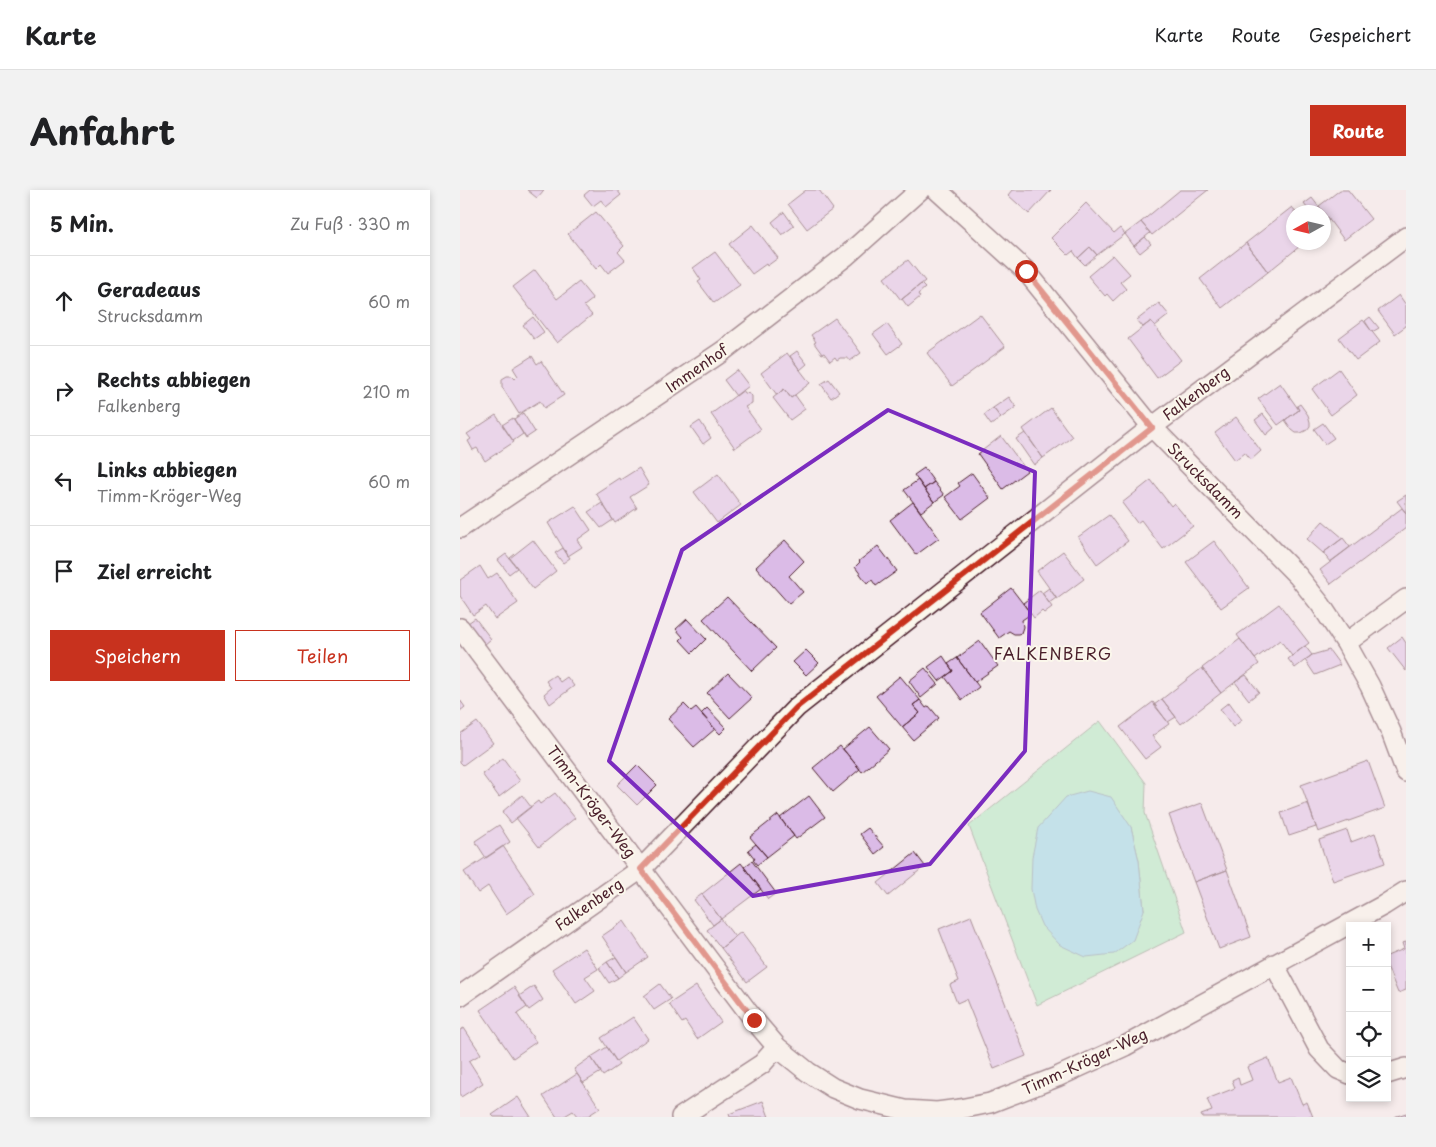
<!DOCTYPE html>
<html lang="de">
<meta charset="utf-8">
<style>
body{margin:0;font-family:"Playpen Sans",sans-serif;background:#f2f2f2;color:#202124}
.controls{position:absolute;right:15px;bottom:15px;display:grid;overflow:hidden;border-radius:0px;box-shadow:0 2px 8px #0003}
.controls button{width:45px;height:45px;display:grid;place-items:center;padding:0;border:0;border-bottom:1px solid #e0e0e0;background:#fff;color:#202124;font:25px sans-serif}
.compass{position:absolute;left:826px;top:15px;width:45px;height:45px;border-radius:50%;background:#fff;box-shadow:0 2px 8px #0003;rotate:262deg}
.stop{position:absolute;width:15px;height:15px;margin:-11px;border:4px solid #c8321e;border-radius:50%;background:#fff}
.stop.end{background:#c8321e;border-color:#fff;box-shadow:0 1px 5px #0008}
.list{margin:0;padding:0;list-style:none}
h2{display:flex;justify-content:space-between;align-items:center;height:65px;margin:0;padding:0 20px;font-size:21px}
h2 small{font-size:16px;font-weight:400;color:#757577}
.list li{display:grid;grid-template-columns:32px 1fr auto;gap:15px;align-items:center;box-sizing:border-box;height:90px;padding:0 20px;border-top:1px solid #e0e0e0}
.list b{display:block;font-size:19px;white-space:nowrap}
.list p{margin:0;font-size:16px;white-space:nowrap;color:#757577}
.list em{font-size:16px;font-style:normal;color:#757577}
.actions{display:flex;gap:10px;padding:15px 20px}
.actions a{flex:1;padding:11px 0;border:1px solid #c8321e;border-radius:0px;text-align:center;font-size:18px;color:#c8321e}
.actions .main{background:#c8321e;color:#fff}
.icon{flex:none;width:28px;height:28px;fill:none;stroke:currentColor;stroke-width:2;stroke-linecap:round;stroke-linejoin:round}
.map{position:relative;flex:none;width:946px;height:927px;overflow:hidden;border-radius:0px}
header{display:flex;align-items:center;gap:30px;box-sizing:border-box;height:70px;padding:0 25px;background:#fff;border-bottom:1px solid #e0e0e0}
header strong{font-size:24px}
nav{display:flex;gap:28px;margin-inline-start:auto;font-size:18px}
.intro{display:flex;align-items:center;justify-content:space-between;box-sizing:border-box;height:120px;padding:0 30px}
h1{margin:0;font-size:35px}
.button{padding:12px 22px;border-radius:0px;background:#c8321e;color:#fff;font-size:18px;font-weight:700}
main{display:flex;gap:30px;padding:0 30px}
aside{flex:1;background:#fff;border-radius:0px;box-shadow:0 2px 8px #0003}
.map>svg:first-child{display:block}
</style>
<header>
<strong>Karte</strong>
<nav><a>Karte</a><a>Route</a><a>Gespeichert</a></nav>
</header>
<div class="intro"><h1>Anfahrt</h1><a class="button">Route</a></div>
<main>
<aside>
<h2>5 Min.<small>Zu Fuß · 330 m</small></h2>
<ul class="list">
<li><svg class="icon" aria-label="ahead" viewBox="0 0 24 24"><path d="M12 20V5M6 11l6-6 6 6"/></svg><div><b>Geradeaus</b><p>Strucksdamm</p></div><em>60 m</em></li>
<li><svg class="icon" aria-label="right" viewBox="0 0 24 24"><path d="M7 20v-9h11M14 6l5 5-5 5"/></svg><div><b>Rechts abbiegen</b><p>Falkenberg</p></div><em>210 m</em></li>
<li><svg class="icon" aria-label="left" viewBox="0 0 24 24"><path d="M17 20v-9H6M10 6l-5 5 5 5"/></svg><div><b>Links abbiegen</b><p>Timm-Kröger-Weg</p></div><em>60 m</em></li>
<li><svg class="icon" aria-label="arrive" viewBox="0 0 24 24"><path d="M6 21V4h12l-3 4 3 4H6"/></svg><div><b>Ziel erreicht</b></div></li>
</ul>
<div class="actions"><a class="main">Speichern</a><a>Teilen</a></div>
</aside>
<div class="map">
<svg width="946" height="927" viewBox="0 0 946 927">
<rect width="100%" height="100%" fill="#f5ebeb"/>
<filter id="ink" filterUnits="userSpaceOnUse"><feTurbulence type="fractalNoise" baseFrequency=".02" numOctaves="2"/><feDisplacementMap in="SourceGraphic" scale="10" xChannelSelector="R" yChannelSelector="G"/><feConvolveMatrix kernelMatrix="1 2 1 2 8 2 1 2 1" color-interpolation-filters="sRGB"/></filter>
<g filter="url(#ink)">
<path fill="#a2ebba" stroke="#768572" fill-rule="evenodd" d="M 640,531 L 686,593 L 685,623 L 726,742 L 577,815 L 509,636 ZM 671,637 L 679,671 L 684,720 Z"/>
<path fill="#88d6e7" stroke="#6f8d9c" d="M 628,601 L 651,607 L 671,637 L 679,671 L 684,720 L 673,750 L 654,764 L 626,767 L 600,755 L 582,736 L 575,720 L 571,699 L 572,667 L 578,638 L 606,607 Z"/>
<path fill="#dbbbe7" stroke="#4a1f2b" d="M 67,0 L 84,0 L 77,8 Z
M 130,0 L 157,0 L 161,5 L 146,17 L 141,10 L 133,16 L 124,5 Z
M 346,0 L 359,0 L 373,19 L 347,39 L 328,14 Z
M 552,0 L 591,0 L 569,24 L 548,5 Z
M 720,0 L 748,0 L 692,45 L 681,32 Z
M 880,0 L 888,0 L 911,29 L 884,50 L 859,16 Z
M 852,8 L 869,30 L 864,34 L 864,22 L 850,22 L 844,14 Z
M 626,13 L 654,43 L 660,38 L 665,44 L 637,65 L 630,57 L 618,68 L 613,61 L 608,65 L 591,48 Z
M 832,17 L 836,22 L 834,22 L 834,52 L 845,52 L 808,82 L 786,53 Z
M 136,22 L 164,56 L 158,62 L 165,70 L 148,83 L 141,74 L 136,79 L 108,44 Z
M 324,22 L 334,36 L 322,45 L 312,32 Z
M 681,32 L 690,43 L 674,56 L 665,44 Z
M 293,35 L 318,68 L 307,76 L 306,74 L 292,84 L 269,54 Z
M 685,47 L 691,54 L 680,63 L 674,56 Z
M 786,53 L 808,82 L 762,118 L 740,89 Z
M 630,57 L 637,65 L 625,75 L 618,68 Z
M 255,62 L 280,95 L 254,113 L 238,92 L 241,90 L 233,78 Z
M 653,65 L 670,84 L 660,92 L 666,99 L 653,111 L 647,104 L 645,106 L 628,86 Z
M 448,70 L 465,91 L 441,110 L 424,88 Z
M 75,80 L 97,109 L 119,92 L 133,109 L 124,116 L 132,125 L 97,153 L 53,97 Z
M 461,94 L 465,98 L 458,104 L 460,107 L 448,117 L 442,109 Z
M 939,105 L 946,115 L 946,136 L 935,144 L 918,121 Z
M 699,113 L 709,125 L 695,136 L 691,131 L 683,137 L 677,130 Z
M 520,124 L 545,157 L 492,196 L 467,163 Z
M 73,127 L 84,142 L 74,149 L 63,135 Z
M 910,127 L 919,138 L 912,142 L 905,131 Z
M 375,128 L 401,163 L 390,171 L 388,168 L 380,168 L 377,170 L 375,167 L 370,171 L 364,163 L 362,164 L 354,153 L 356,152 L 351,145 Z
M 903,130 L 920,152 L 896,170 L 879,148 Z
M 691,131 L 721,170 L 697,188 L 668,149 Z
M 427,134 L 442,154 L 428,164 L 413,144 Z
M 337,161 L 347,174 L 340,180 L 330,166 Z
M 327,163 L 350,193 L 331,208 L 324,199 L 317,205 L 301,183 Z
M 72,166 L 77,174 L 81,171 L 104,205 L 84,218 L 80,211 L 59,224 L 42,197 L 42,189 L 47,186 L 52,186 L 55,189 L 58,186 L 53,178 Z
M 879,179 L 897,205 L 871,225 L 852,199 Z
M 277,180 L 289,196 L 276,206 L 264,190 Z
M 369,189 L 379,202 L 371,208 L 361,194 Z
M 820,193 L 839,220 L 818,235 L 798,209 Z
M 324,199 L 331,208 L 335,205 L 345,219 L 330,230 L 313,208 Z
M 283,200 L 285,203 L 290,204 L 292,206 L 292,213 L 285,217 L 301,239 L 275,258 L 251,224 Z
M 549,207 L 556,217 L 541,228 L 533,218 Z
M 840,214 L 848,225 L 850,232 L 850,236 L 847,240 L 841,243 L 836,243 L 832,240 L 825,230 L 839,220 L 837,216 Z
M 533,218 L 541,228 L 531,235 L 524,225 Z
M 591,218 L 612,247 L 583,268 L 563,239 Z
M 63,223 L 75,242 L 66,248 L 54,229 Z
M 803,224 L 814,238 L 806,245 L 795,230 Z
M 36,225 L 54,252 L 25,271 L 17,258 L 13,260 L 8,251 L 11,249 L 7,244 Z
M 776,227 L 801,261 L 791,270 L 785,262 L 775,270 L 755,243 Z
M 53,228 L 63,244 L 53,251 L 42,235 Z
M 240,231 L 251,248 L 243,254 L 231,237 Z
M 863,233 L 874,248 L 865,254 L 854,239 Z
M 565,243 L 583,268 L 574,275 L 556,249 Z
M 541,246 L 567,281 L 543,299 L 518,264 Z
M 179,278 L 189,295 L 170,307 L 177,318 L 155,333 L 136,303 L 159,288 L 160,290 Z
M 464,278 L 474,292 L 464,299 L 454,285 Z
M 512,283 L 530,308 L 502,329 L 485,307 L 500,296 L 498,293 Z
M 258,284 L 281,315 L 257,333 L 234,302 Z
M 458,290 L 474,312 L 461,322 L 444,300 Z
M 691,290 L 711,316 L 714,313 L 733,336 L 703,359 L 681,330 L 677,333 L 662,313 Z
M 474,292 L 484,305 L 474,312 L 464,299 Z
M 946,305 L 946,323 L 937,311 Z
M 453,312 L 479,348 L 456,365 L 430,330 Z
M 142,313 L 153,330 L 141,338 L 128,322 Z
M 115,316 L 131,340 L 117,350 L 122,357 L 108,366 L 88,333 Z
M 942,318 L 946,323 L 946,338 L 871,394 L 860,380 Z
M 649,325 L 668,351 L 637,374 L 618,347 Z
M 863,331 L 883,348 L 863,363 L 847,349 Z
M 883,348 L 890,357 L 870,372 L 863,363 Z
M 73,350 L 96,381 L 73,399 L 50,368 Z
M 325,350 L 344,371 L 329,386 L 343,402 L 329,414 L 296,377 Z
M 754,351 L 789,398 L 761,418 L 726,372 Z
M 418,356 L 437,381 L 416,396 L 412,390 L 407,393 L 395,377 L 400,372 L 399,371 Z
M 103,358 L 110,368 L 103,373 L 95,363 Z
M 603,361 L 624,389 L 597,409 L 577,381 Z
M 46,364 L 57,378 L 49,384 L 38,370 Z
M 20,376 L 28,389 L 37,383 L 58,413 L 35,429 L 26,416 L 13,425 L 0,406 L 0,390 Z
M 551,398 L 571,424 L 562,430 L 563,437 L 561,443 L 558,444 L 554,444 L 549,441 L 539,448 L 520,422 Z
M 589,398 L 596,408 L 589,413 L 582,403 Z
M 580,400 L 592,417 L 584,423 L 582,421 L 574,428 L 563,413 Z
M 267,407 L 316,458 L 292,481 L 243,429 Z
M 819,414 L 849,453 L 832,466 L 820,450 L 795,469 L 777,445 Z
M 15,428 L 31,449 L 24,455 L 8,433 Z
M 227,429 L 246,449 L 232,463 L 220,450 L 223,447 L 216,439 Z
M 942,447 L 946,453 L 946,481 L 928,458 Z
M 780,449 L 799,474 L 761,503 L 742,478 Z
M 520,451 L 538,476 L 515,492 L 497,468 Z
M 845,456 L 852,465 L 835,478 L 828,469 Z
M 346,460 L 359,473 L 346,485 L 333,472 Z
M 869,460 L 880,475 L 855,485 L 845,470 L 852,465 Z
M 483,466 L 493,481 L 479,491 L 468,477 Z
M 497,468 L 519,497 L 502,510 L 485,487 L 493,481 L 488,474 Z
M 465,478 L 478,494 L 461,508 L 449,491 Z
M 742,478 L 761,503 L 721,534 L 702,509 Z
M 268,483 L 292,508 L 270,528 L 247,503 Z
M 95,485 L 100,492 L 107,487 L 114,496 L 90,514 L 84,504 L 91,498 L 86,491 Z
M 786,485 L 799,502 L 789,510 L 775,492 Z
M 440,486 L 460,510 L 453,515 L 460,523 L 442,537 L 416,506 Z
M 702,509 L 716,527 L 708,532 L 694,515 Z
M 0,510 L 5,517 L 0,521 Z
M 460,510 L 466,518 L 469,516 L 479,528 L 453,550 L 442,537 L 460,523 L 453,515 Z
M 693,512 L 709,534 L 692,546 L 701,557 L 685,569 L 660,537 Z
M 769,512 L 782,530 L 773,537 L 760,519 Z
M 224,514 L 231,521 L 236,517 L 255,539 L 234,557 L 208,529 Z
M 247,518 L 266,538 L 260,544 L 241,524 Z
M 17,532 L 33,553 L 3,575 L 0,572 L 0,544 Z
M 410,537 L 429,559 L 402,582 L 383,559 Z
M 380,556 L 400,579 L 373,602 L 353,578 Z
M 43,568 L 60,591 L 39,607 L 22,584 Z
M 908,571 L 925,618 L 858,642 L 841,595 Z
M 177,575 L 197,595 L 177,615 L 157,595 Z
M 95,603 L 115,628 L 79,657 L 56,628 L 78,611 L 80,614 Z
M 62,605 L 71,617 L 51,633 L 42,622 Z
M 349,606 L 365,627 L 336,649 L 320,628 Z
M 742,613 L 767,680 L 734,692 L 709,625 Z
M 848,613 L 856,637 L 829,646 L 821,623 Z
M 318,625 L 334,646 L 307,667 L 290,647 Z
M 39,635 L 50,652 L 26,668 L 15,651 Z
M 408,638 L 424,657 L 415,664 L 400,644 Z
M 887,640 L 891,652 L 915,643 L 925,673 L 873,691 L 859,650 Z
M 296,654 L 307,667 L 297,675 L 293,670 L 295,669 L 288,660 Z
M 43,656 L 75,704 L 46,724 L 28,696 L 18,703 L 4,682 Z
M 455,663 L 465,676 L 428,706 L 418,693 Z
M 292,671 L 316,703 L 308,709 L 284,677 Z
M 281,673 L 301,699 L 261,729 L 242,704 Z
M 767,680 L 791,747 L 759,759 L 734,692 Z
M 242,704 L 261,729 L 253,735 L 234,710 Z
M 511,726 L 566,866 L 534,879 L 506,809 L 497,813 L 490,795 L 499,791 L 479,739 Z
M 261,729 L 275,747 L 261,758 L 247,740 Z
M 164,731 L 188,767 L 166,782 L 142,746 Z
M 281,742 L 307,777 L 287,792 L 261,758 Z
M 946,752 L 946,800 L 938,803 L 927,776 L 927,766 L 944,759 L 942,753 Z
M 124,758 L 138,779 L 125,787 L 135,801 L 116,814 L 92,779 Z
M 156,767 L 166,782 L 158,788 L 147,772 Z
M 147,772 L 158,788 L 149,793 L 139,778 Z
M 200,794 L 211,809 L 194,820 L 184,806 Z
M 74,796 L 83,810 L 69,820 L 59,806 Z
M 236,796 L 261,832 L 237,849 L 225,831 L 222,833 L 209,814 Z
M 54,797 L 67,817 L 57,824 L 76,852 L 53,868 L 20,820 Z
M 173,827 L 188,849 L 156,871 L 141,848 Z
M 4,838 L 21,864 L 9,871 L 23,893 L 1,907 L 0,905 L 0,840 Z
M 147,857 L 159,875 L 143,886 L 131,867 Z
M 131,867 L 141,882 L 123,893 L 114,879 Z
M 808,868 L 818,892 L 831,887 L 842,914 L 847,912 L 853,927 L 742,927 L 741,925 L 752,921 L 747,909 L 775,898 L 772,890 L 778,887 L 780,895 L 792,890 L 787,877 Z
M 117,884 L 140,918 L 126,927 L 118,927 L 113,921 L 103,927 L 97,927 L 83,906 Z
M 58,907 L 71,927 L 34,927 L 32,925 Z
M 303,911 L 309,927 L 270,927 L 269,924 Z
M 946,923 L 946,927 L 934,927 Z"/>
<g fill="none" stroke-linecap="round" stroke-linejoin="round">
<defs>
<path id="street" d="M 477,0 L 566,81 L 692,237 L 838,386 L 861,415 L 886,453 L 910,496 L 931,542 L 946,582
M 0,338 L 263,161 L 386,66 L 460,0
M 0,438 L 294,830 L 317,857 L 348,882 L 373,898 L 400,909 L 445,920 L 477,922 L 500,919 L 530,913 L 597,887 L 665,856 L 924,715 L 946,701
M 886,453 L 946,409
M 814,774 L 859,859 L 878,879 L 890,884
M 0,806 L 181,679 L 337,517 L 692,237 L 946,47
M 927,884 L 946,878
M 221,927 L 302,874 L 317,857"/>
</defs>
<use href="#street" stroke="#4a1f2b" stroke-width="22"/>
<use href="#street" stroke="#fbf7ec" stroke-width="19"/>
</g>
</g>
<g fill="none" stroke-linecap="round" stroke-linejoin="round" filter="url(#ink)">
<path stroke="#c8321e" stroke-width="6" d="M 294,830 L 181,679 L 337,517 L 692,238 L 566,81"/>
</g>
<path d="M0 0H946V927H0ZM 428,220 L 575,282 L 565,561 L 470,674 L 293,706 L 149,571 L 222,360 Z" fill="#f5ebeb" fill-opacity=".55" fill-rule="evenodd"/>
<path fill="none" stroke="#7b2cbf" stroke-width="4" stroke-linejoin="round" d="M 428,220 L 575,282 L 565,561 L 470,674 L 293,706 L 149,571 L 222,360 Z"/>
<g text-anchor="middle" stroke-width="4" stroke-linejoin="round" paint-order="stroke">
<g font-size="15" fill="#4a1f2b" stroke="#fbf7ec">
<text transform="translate(237 179) rotate(-35)" y="5">Immenhof</text>
<text transform="translate(736 204) rotate(-37)" y="5">Falkenberg</text>
<text transform="translate(745 291) rotate(45)" y="5">Strucksdamm</text>
<text transform="translate(131 612) rotate(53)" y="5">Timm-Kröger-Weg</text>
<text transform="translate(129 715) rotate(-35)" y="5">Falkenberg</text>
<text transform="translate(625 872) rotate(-25)" y="5">Timm-Kröger-Weg</text>
</g>
<g font-size="16" letter-spacing="1" fill="#4a1f2b" stroke="#fbf7ec">
<text x="593" y="470">FALKENBERG</text>
</g>
</g>
</svg>
<div class="controls">
<button>+</button>
<button>−</button>
<button><svg class="icon" aria-label="locate" viewBox="0 0 24 24"><circle cx="12" cy="12" r="6"/><path d="M12 2v4M12 18v4M2 12h4M18 12h4"/></svg></button>
<button><svg class="icon" aria-label="layers" viewBox="0 0 24 24"><path d="M12 4l9 5-9 5-9-5zM3 14l9 5 9-5"/></svg></button>
</div>
<svg class="compass" viewBox="-18 -18 36 36"><path d="M0-13l5 13h-10z" fill="#e53935"/><path d="M0 13l5-13h-10z" fill="#757577"/></svg>
<div class="stop" style="left:566px;top:81px"></div>
<div class="stop end" style="left:294px;top:830px"></div>
</div>
</main>
